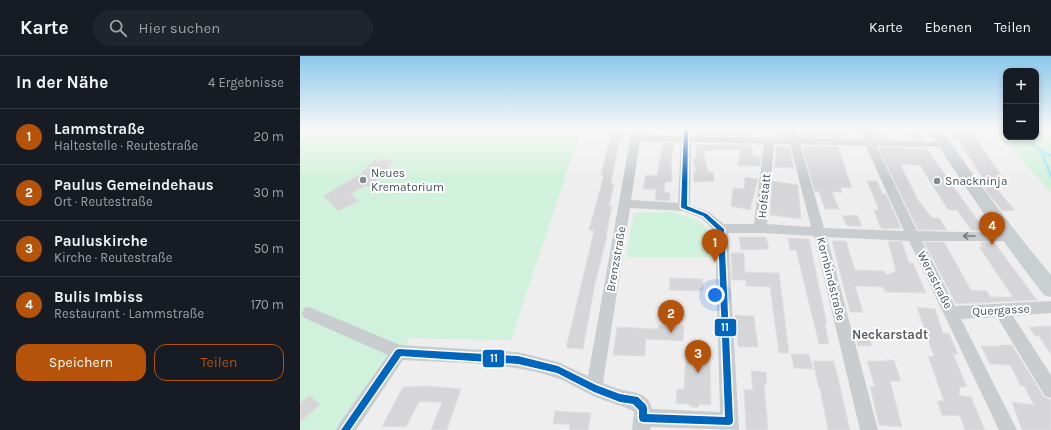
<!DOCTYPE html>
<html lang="de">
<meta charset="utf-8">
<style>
body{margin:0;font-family:Karla,sans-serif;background:#20242c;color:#f1f3f6}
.controls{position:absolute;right:12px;top:12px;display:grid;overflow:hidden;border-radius:8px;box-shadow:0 2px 6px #0003}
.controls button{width:36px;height:36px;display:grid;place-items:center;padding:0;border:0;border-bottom:1px solid #363941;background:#171b24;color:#f1f3f6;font:20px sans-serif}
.you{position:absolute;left:415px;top:239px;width:14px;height:14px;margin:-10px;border:3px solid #fff;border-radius:50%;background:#1a73e8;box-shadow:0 0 0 6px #1a73e833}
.badge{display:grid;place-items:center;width:26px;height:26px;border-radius:50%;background:#b45309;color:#fff;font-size:13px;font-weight:700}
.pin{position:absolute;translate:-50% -33px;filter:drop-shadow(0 1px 2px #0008)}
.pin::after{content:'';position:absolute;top:21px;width:14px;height:12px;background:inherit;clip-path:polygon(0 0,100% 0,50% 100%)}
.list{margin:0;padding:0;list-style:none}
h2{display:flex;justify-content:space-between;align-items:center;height:52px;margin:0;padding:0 16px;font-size:17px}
h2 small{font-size:13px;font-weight:400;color:#9ea1a6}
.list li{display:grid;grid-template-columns:26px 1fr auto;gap:12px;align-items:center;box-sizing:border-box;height:56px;padding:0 16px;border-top:1px solid #363941}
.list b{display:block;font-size:15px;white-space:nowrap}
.list p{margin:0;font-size:13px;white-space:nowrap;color:#9ea1a6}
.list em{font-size:13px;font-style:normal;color:#9ea1a6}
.actions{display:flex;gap:8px;padding:12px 16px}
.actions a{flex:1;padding:9px 0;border:1px solid #b45309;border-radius:12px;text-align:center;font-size:14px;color:#b45309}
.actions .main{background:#b45309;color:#fff}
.icon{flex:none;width:22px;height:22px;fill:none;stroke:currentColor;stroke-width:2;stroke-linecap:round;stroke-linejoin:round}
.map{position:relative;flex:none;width:751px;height:374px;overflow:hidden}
header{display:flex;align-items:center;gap:24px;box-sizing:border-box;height:56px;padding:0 20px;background:#171b24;border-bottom:1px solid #363941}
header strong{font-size:19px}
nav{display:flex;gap:22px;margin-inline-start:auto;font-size:14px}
.search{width:280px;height:36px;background:#20242c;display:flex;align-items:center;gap:10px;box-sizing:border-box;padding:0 14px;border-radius:22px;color:#9ea1a6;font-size:15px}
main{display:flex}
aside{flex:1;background:#171b24}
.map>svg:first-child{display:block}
</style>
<header>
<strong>Karte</strong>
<div class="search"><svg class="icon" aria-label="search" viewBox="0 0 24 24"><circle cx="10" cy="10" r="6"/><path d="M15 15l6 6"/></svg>Hier suchen</div>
<nav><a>Karte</a><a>Ebenen</a><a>Teilen</a></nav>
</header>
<main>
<aside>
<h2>In der Nähe<small>4 Ergebnisse</small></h2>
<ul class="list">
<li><span class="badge">1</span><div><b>Lammstraße</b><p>Haltestelle · Reutestraße</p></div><em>20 m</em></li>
<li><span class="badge">2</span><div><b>Paulus Gemeindehaus</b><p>Ort · Reutestraße</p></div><em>30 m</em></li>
<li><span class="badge">3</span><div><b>Pauluskirche</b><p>Kirche · Reutestraße</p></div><em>50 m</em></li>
<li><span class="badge">4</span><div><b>Bulis Imbiss</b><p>Restaurant · Lammstraße</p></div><em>170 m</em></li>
</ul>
<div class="actions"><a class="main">Speichern</a><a>Teilen</a></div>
</aside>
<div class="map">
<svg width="751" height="374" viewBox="0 0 751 374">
<rect width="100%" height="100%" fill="#efeeee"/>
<path fill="#d0f1db" d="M 0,73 L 281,73 L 211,284 L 110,282 L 42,374 L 0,374 Z
M 693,73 L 706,73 L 706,81 L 736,81 L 736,73 L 751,73 L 751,136 Z
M 370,156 C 402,165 411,164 411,201 L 326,201 L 334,157 Z"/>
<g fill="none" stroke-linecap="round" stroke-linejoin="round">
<path stroke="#a1e5f2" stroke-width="3" d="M 723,81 L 741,95 L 751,120
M 741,95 L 751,100"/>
</g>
<path fill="#d6d6d9" stroke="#e0e0e1" d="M 312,73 L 325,73 L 322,86 L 319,86 L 314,111 L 311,128 L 314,128 L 309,150 L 312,150 L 306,180 L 307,180 L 295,228 L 283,293 L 266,292 L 294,175 L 289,174 L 304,119 L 301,119 Z
M 396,73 L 451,73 L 451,80 L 396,79 Z
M 475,73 L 485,73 L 486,80 L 475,80 Z
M 557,73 L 557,74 L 539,81 L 500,81 L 498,74 Z
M 570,73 L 581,73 L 586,83 L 574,83 Z
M 608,73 L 619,73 L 626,84 L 614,84 Z
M 647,73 L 670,73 L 707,128 L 686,127 L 657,82 L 653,82 Z
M 363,87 L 374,87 L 371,107 L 372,126 L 365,126 L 364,136 L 370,137 L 370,145 L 355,144 L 356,133 L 343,133 L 346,119 L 357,120 Z
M 396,88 L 452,89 L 453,100 L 461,101 L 460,110 L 438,109 L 441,93 L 403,95 L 408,116 L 413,116 L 414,125 L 394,126 L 394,116 L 396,116 L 393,102 L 396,102 Z
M 476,90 L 489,90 L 494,112 L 474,111 L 476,101 Z
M 502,90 L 538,91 L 552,132 L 541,131 L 542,136 L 532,136 L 539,153 L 525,153 L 519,136 L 515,136 Z
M 578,92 L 626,92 L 685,175 L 672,175 L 657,154 L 648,154 L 620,109 L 600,108 L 618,144 L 632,162 L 639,162 L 647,174 L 618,174 Z
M 75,103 L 95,104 L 70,131 L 65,130 L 51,138 L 59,145 L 38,155 L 23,140 L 59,119 Z
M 445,121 L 458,123 L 450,154 L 431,150 L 433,132 L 444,133 Z
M 472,125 L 498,129 L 501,163 L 470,159 Z
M 567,125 L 577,125 L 582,137 L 586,138 L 601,172 L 584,173 L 580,171 L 574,154 L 579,154 Z
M 696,131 L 704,142 L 715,154 L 702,155 L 684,132 Z
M 557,159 L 562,170 L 547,170 L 542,160 Z
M 439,181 L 466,181 L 469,193 L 441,194 Z
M 488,182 L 509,183 L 527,268 L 525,268 L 529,288 L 519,288 L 496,194 L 490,194 Z
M 532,185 L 546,185 L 555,214 L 584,215 L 586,219 L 596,215 L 588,185 L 602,186 L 609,207 L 613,207 L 626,237 L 585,236 L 583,231 L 555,230 L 563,256 L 550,256 Z
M 624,186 L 644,186 L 671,234 L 687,235 L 690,241 L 713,241 L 679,191 L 683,191 L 680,186 L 694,186 L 737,244 L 656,248 Z
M 431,197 L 444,197 L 445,216 L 479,217 L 489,297 L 479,297 L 470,231 L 446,230 L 446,224 L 432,224 Z
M 370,222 L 403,223 L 403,235 L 369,234 Z
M 617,251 L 635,253 L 643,277 L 649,277 L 658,298 L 653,298 L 667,331 L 660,331 L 659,339 L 671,341 L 685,374 L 665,374 L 660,360 L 642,359 L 637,345 L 644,345 L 628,300 L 634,301 Z
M 435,259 L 454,260 L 458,291 L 438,291 Z
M 358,269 L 384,270 L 383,285 L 346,283 L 345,300 L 313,299 L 317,271 L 358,273 Z
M 751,270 L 751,299 L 739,280 L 735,280 L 729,271 Z
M 556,280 L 569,281 L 572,290 L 558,290 Z
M 700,289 L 712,289 L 744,341 L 751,344 L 751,374 L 722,374 L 712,346 L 734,349 L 724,330 L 721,330 L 710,309 L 690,308 L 681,290 L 700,290 Z
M 386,296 L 398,297 L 400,300 L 410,300 L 411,349 L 400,348 L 397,352 L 392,351 L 388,348 L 376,347 L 377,333 L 384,333 Z
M 491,298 L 509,298 L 513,313 L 494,312 Z
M 586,304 L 594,304 L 601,325 L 590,325 L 602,371 L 579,369 L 570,330 L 575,331 L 567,305 L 586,305 Z
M 513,305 L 534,305 L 550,374 L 528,374 L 520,333 L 519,333 Z
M 451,315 L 466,316 L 467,328 L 464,328 L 468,374 L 446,374 L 444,333 L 453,334 Z
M 126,330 L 161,333 L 147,374 L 131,374 L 142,346 L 119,346 L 106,371 L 82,370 L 103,331 Z
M 10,339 L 20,349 L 0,366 L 0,348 Z
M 255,355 L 291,357 L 288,374 L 269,374 L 270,368 L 253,368 Z"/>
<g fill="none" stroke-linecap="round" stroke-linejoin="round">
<path fill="#cacdcf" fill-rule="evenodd" d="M 332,73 L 342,73 L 341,79 L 381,80 L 381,73 L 391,73 L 391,80 L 488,82 L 486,73 L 496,73 L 499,82 L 563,83 L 558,73 L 568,73 L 573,84 L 649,86 L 650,88 L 649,90 L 645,91 L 576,90 L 617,175 L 713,177 L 714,180 L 713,183 L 708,185 L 622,185 L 655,250 L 751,245 L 751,257 L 713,260 L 751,319 L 751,342 L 745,340 L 697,261 L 661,263 L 717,374 L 699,374 L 609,185 L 527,181 L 578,374 L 560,374 L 514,180 L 460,177 L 428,177 L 439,374 L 351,371 L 350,374 L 332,374 L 334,356 C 330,352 305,345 298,342 C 283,336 269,326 254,321 C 206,306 153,307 103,304 L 56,374 L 36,374 L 39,368 L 88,299 L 4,262 L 2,257 L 4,252 L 9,251 L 100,289 L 218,296 L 258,306 L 288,320 ZM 340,85 L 381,86 L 378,147 L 331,144 ZM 391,86 L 464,88 L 454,168 L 424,168 L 409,156 L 390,149 ZM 474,88 L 490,88 L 511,171 L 467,168 ZM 500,88 L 566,90 L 604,175 L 524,172 ZM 330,152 L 383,155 L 401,162 L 415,175 L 420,356 L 352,353 C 348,335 333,337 319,333 C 313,331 308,329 303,327 Z"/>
<path fill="#cacfd2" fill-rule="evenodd" d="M 628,73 L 642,73 C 675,124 712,172 751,219 L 751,241 L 744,239 C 702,185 664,131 628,73 Z"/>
<defs>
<path id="bus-1" d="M 384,73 L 388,73 L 387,150 L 407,158 L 424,173 L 433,365 L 432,368 L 429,369 L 343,366 L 340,365 L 339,362 L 339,354 L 333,348 L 320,346 L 294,336 L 257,317 L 218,308 L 101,300 L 50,374 L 41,374 L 96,294 L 99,293 L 218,300 L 258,310 L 296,329 L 320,338 L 338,341 L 346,349 L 347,352 L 347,358 L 425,361 L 418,174 L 403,160 L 382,152 L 381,151 Z"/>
</defs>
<use href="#bus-1" stroke="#fff" stroke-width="3"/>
<use href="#bus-1" fill="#0065bd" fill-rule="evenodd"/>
</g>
<defs><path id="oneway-shaft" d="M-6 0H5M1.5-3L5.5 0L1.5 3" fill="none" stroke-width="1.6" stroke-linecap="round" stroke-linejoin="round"/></defs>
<use stroke="#737d85" href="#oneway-shaft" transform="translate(669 180) rotate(180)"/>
<linearGradient id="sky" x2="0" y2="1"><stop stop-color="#8bc8ec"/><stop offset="0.58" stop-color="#f8f7f7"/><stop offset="1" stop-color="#f8f7f7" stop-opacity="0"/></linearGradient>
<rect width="751" height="125" fill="url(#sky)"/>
<g fill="#808990" stroke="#fff" stroke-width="1.5">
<circle cx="63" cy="124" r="4"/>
<circle cx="637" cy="125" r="4"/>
</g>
<g text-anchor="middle" stroke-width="4" stroke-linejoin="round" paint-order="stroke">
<g font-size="12" fill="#44525d" stroke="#fff" text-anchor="start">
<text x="71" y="121">Neues<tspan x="71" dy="14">Krematorium</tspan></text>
<text x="645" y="129">Snackninja</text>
</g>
<g font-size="12" fill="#44525d" stroke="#fff">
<text transform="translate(464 140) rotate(-84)" y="4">Hofstatt</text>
<text transform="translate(316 203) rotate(-80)" y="4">Brenzstraße</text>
<text transform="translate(531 223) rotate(76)" y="4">Kornbindstraße</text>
<text transform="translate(635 224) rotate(63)" y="4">Werastraße</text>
<text transform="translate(701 254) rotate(-3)" y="4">Quergasse</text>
</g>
<g font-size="13" font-weight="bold" fill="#595e63" stroke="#fff">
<text x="590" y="283">Neckarstadt</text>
</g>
</g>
<g stroke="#fff" stroke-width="1.5">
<rect x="414" y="262" width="23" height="19" rx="4" fill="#0065bd"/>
<rect x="182" y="293" width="23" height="19" rx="4" fill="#0065bd"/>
</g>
<g font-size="11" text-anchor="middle" font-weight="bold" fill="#fff">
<text x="425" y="275">11</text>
<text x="194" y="306">11</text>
</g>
</svg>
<div class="controls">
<button>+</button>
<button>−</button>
</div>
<div class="you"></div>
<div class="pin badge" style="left:415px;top:206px">1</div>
<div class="pin badge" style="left:371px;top:277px">2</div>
<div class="pin badge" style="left:398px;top:317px">3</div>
<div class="pin badge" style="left:692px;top:189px">4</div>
</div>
</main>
